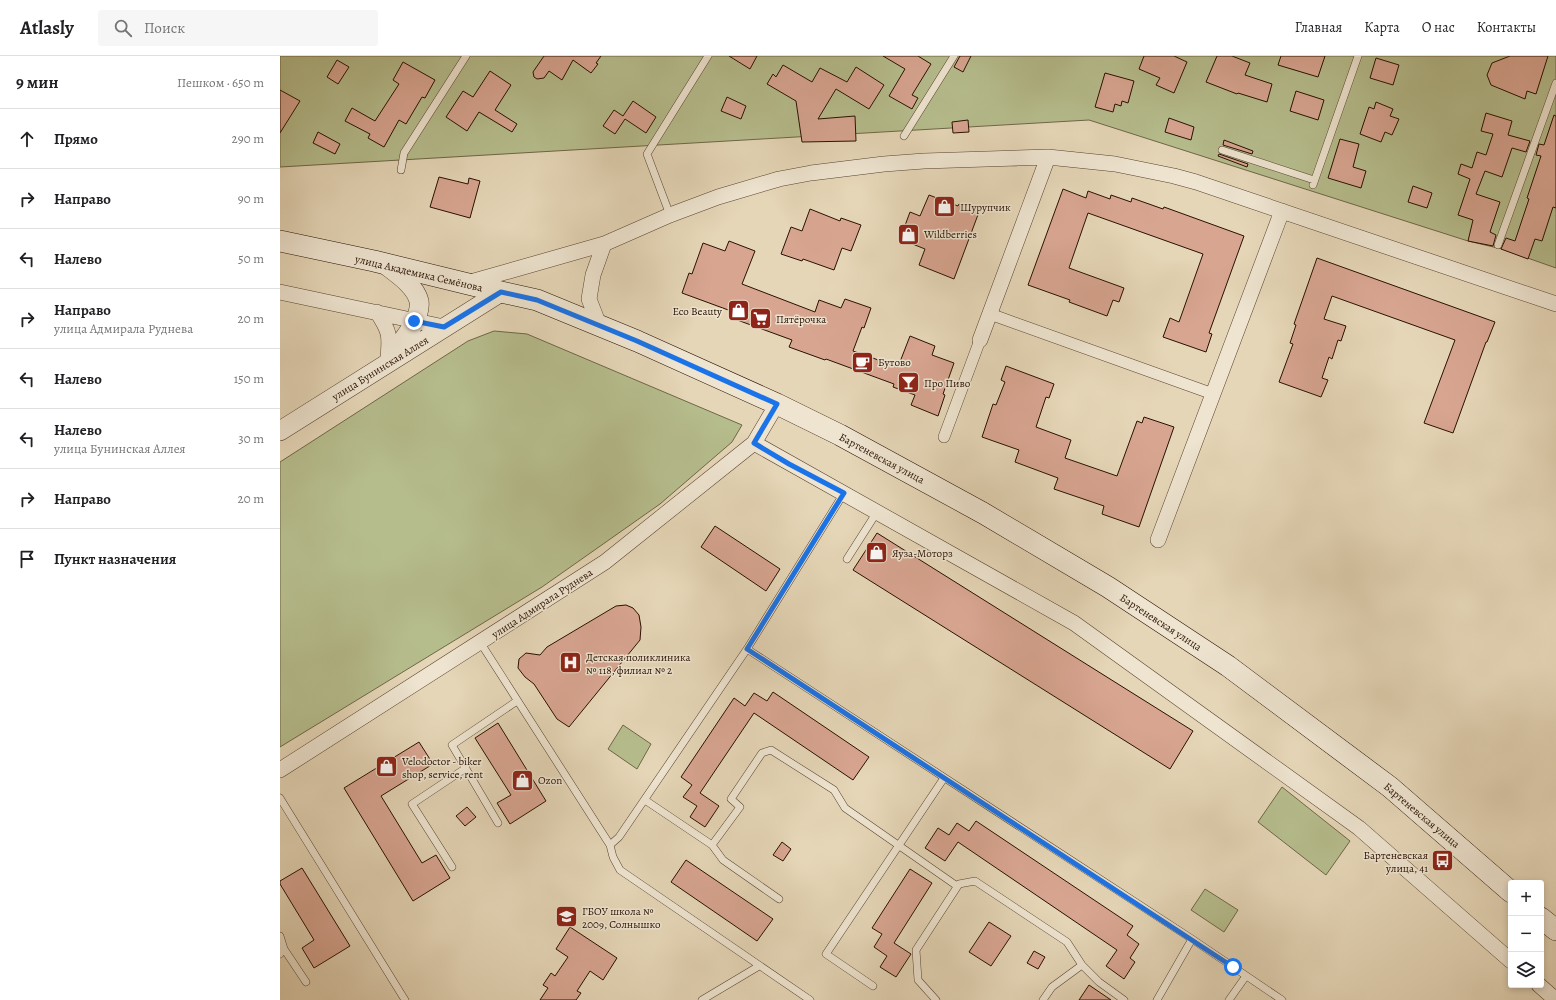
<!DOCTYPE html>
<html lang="ru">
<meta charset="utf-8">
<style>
body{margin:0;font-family:Alegreya,serif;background:#f6f6f6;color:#202124}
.controls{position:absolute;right:12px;bottom:12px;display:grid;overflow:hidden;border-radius:4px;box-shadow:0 2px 6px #0003}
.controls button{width:36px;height:36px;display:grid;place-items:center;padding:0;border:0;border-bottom:1px solid #e0e0e0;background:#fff;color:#202124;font:20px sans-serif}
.stop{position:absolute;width:12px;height:12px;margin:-9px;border:3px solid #1a73e8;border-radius:50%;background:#fff}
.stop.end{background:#1a73e8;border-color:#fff;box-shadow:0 1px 4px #0008}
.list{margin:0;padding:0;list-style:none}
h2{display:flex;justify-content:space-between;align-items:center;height:52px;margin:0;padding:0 16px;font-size:17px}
h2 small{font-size:13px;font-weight:400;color:#757577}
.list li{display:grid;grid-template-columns:26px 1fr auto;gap:12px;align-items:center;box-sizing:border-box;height:60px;padding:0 16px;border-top:1px solid #e0e0e0}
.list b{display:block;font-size:15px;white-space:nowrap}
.list p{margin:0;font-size:13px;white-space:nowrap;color:#757577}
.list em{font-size:13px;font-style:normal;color:#757577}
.icon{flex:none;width:22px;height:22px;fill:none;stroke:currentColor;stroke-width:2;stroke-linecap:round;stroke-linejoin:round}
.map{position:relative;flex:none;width:1276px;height:944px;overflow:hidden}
header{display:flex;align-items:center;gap:24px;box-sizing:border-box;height:56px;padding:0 20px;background:#fff;border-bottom:1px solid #e0e0e0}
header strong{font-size:19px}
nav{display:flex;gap:22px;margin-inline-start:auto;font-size:14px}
.search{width:280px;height:36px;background:#f6f6f6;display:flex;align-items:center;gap:10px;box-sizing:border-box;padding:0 14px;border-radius:4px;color:#757577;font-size:15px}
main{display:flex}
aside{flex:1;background:#fff}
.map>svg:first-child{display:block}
</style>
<header>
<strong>Atlasly</strong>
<div class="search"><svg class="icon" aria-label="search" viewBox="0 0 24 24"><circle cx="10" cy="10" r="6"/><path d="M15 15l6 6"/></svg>Поиск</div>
<nav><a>Главная</a><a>Карта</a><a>О нас</a><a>Контакты</a></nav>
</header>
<main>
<aside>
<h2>9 мин<small>Пешком · 650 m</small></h2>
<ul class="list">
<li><svg class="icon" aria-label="ahead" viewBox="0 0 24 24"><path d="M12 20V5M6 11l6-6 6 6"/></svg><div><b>Прямо</b></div><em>290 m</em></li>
<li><svg class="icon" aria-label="right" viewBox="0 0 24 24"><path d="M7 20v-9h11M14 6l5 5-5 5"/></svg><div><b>Направо</b></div><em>90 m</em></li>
<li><svg class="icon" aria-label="left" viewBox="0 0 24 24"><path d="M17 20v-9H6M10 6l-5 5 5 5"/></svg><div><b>Налево</b></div><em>50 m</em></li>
<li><svg class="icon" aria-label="right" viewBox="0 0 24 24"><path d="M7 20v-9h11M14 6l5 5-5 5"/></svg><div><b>Направо</b><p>улица Адмирала Руднева</p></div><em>20 m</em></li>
<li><svg class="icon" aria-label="left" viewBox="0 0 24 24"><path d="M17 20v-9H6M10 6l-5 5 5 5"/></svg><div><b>Налево</b></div><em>150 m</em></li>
<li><svg class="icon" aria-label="left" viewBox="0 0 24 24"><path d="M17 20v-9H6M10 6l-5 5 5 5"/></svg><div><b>Налево</b><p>улица Бунинская Аллея</p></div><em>30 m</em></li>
<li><svg class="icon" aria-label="right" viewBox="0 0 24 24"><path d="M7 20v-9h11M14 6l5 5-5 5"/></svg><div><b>Направо</b></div><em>20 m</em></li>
<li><svg class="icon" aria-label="arrive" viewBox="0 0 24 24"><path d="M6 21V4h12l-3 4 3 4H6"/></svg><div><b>Пункт назначения</b></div></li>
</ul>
</aside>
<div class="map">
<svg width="1276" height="944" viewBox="0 0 1276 944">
<rect width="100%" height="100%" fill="#e5d6b7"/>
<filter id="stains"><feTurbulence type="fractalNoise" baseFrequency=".005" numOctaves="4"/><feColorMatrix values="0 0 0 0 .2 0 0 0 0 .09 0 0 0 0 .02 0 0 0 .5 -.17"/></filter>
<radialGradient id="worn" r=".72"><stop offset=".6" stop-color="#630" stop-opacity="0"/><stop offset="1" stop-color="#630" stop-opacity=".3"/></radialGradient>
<path fill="#b6bd8d" stroke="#6f6646" d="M 0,0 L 1276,0 L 1276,212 L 1222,193 L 1188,185 L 809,64 L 0,111 Z
M 214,275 L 247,278 L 462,369 L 452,386 L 380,448 L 262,531 L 0,691 L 0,406 L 188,285 Z
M 343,669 L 371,688 L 357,713 L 328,693 Z
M 1002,731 L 1070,785 L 1046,819 L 978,766 Z
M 925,833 L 958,854 L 944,876 L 911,854 Z"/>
<path fill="#d8a591" stroke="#281000" d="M 264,0 L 321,0 L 316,7 L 318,8 L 311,17 L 293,4 L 282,24 L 269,15 L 264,22 L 257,23 L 254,21 L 253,16 Z
M 449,0 L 477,0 L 470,13 Z
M 603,0 L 638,0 L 651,8 L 632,39 L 638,42 L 632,53 L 609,40 L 625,13 Z
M 680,0 L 691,0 L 683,16 L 674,11 Z
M 864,0 L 894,0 L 907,6 L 894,37 L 876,29 L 880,22 L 859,13 Z
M 937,0 L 952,0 L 970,7 L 965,19 L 992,28 L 987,46 L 958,37 L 957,38 L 926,26 Z
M 1001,0 L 1045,0 L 1038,21 L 998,9 Z
M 1230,0 L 1268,0 L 1256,38 L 1247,35 L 1245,43 L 1211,29 L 1207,19 L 1212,7 Z
M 1096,2 L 1119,9 L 1113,29 L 1090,22 Z
M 57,4 L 69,11 L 58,28 L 47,21 Z
M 123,6 L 155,24 L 145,42 L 142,41 L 126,68 L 119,64 L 104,91 L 88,82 L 90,78 L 65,65 L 72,52 L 95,65 L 119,28 L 113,24 Z
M 503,9 L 532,26 L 540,12 L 567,26 L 576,11 L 604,29 L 589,53 L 556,33 L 538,63 L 575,60 L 576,85 L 522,86 L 516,45 L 487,28 L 493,18 L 496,21 Z
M 210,15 L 231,29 L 215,54 L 237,68 L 232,76 L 199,56 L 187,75 L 166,61 L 183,35 L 193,41 Z
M 825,17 L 854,25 L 848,47 L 842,45 L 841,50 L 835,48 L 833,56 L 815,51 Z
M 0,34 L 20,45 L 0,77 Z
M 1016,35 L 1044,44 L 1038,64 L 1010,55 Z
M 447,41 L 466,50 L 461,63 L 441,55 Z
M 353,45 L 376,61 L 366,77 L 345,63 L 335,78 L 323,70 L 334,54 L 343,60 Z
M 1096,46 L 1113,53 L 1110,60 L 1119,63 L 1112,79 L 1105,76 L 1101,86 L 1080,78 L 1089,51 L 1094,53 Z
M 1206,57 L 1232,65 L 1228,79 L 1250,85 L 1246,96 L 1232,92 L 1222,121 L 1205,115 L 1196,138 L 1220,146 L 1210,176 L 1216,179 L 1213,190 L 1188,185 L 1193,164 L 1178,159 L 1190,123 L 1178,118 L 1181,108 L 1192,112 L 1197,96 L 1206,99 L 1213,78 L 1201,75 Z
M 1274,59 L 1276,60 L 1276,152 L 1273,151 L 1262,185 L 1255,183 L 1248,203 L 1221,193 L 1226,182 L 1235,185 L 1249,143 L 1247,142 L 1261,100 L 1256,99 L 1259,88 L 1264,89 Z
M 889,62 L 914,71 L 911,84 L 885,76 Z
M 688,64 L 689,76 L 673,77 L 672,66 Z
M 38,76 L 60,88 L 55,98 L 33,87 Z
M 1060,83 L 1079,88 L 1073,111 L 1086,115 L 1081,132 L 1048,122 Z
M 944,84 L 973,95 L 972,98 L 943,89 Z
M 939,98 L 968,108 L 967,111 L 938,100 Z
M 159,121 L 188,128 L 189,122 L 200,125 L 190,162 L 150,151 Z
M 1133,130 L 1152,137 L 1147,152 L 1128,146 Z
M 783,133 L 806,142 L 808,135 L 830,143 L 831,139 L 851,146 L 852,142 L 883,153 L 884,151 L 964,180 L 929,277 L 932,278 L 926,296 L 883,281 L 890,262 L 899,266 L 923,198 L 808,157 L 789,212 L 844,232 L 839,246 L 833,244 L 827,260 L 789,246 L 790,244 L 748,229 Z
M 649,139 L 678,150 L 679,148 L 699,156 L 674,223 L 639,209 L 645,193 L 620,183 L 630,156 L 640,160 Z
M 530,153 L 560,165 L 561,162 L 581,169 L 571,195 L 562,192 L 554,214 L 523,203 L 522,205 L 501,198 L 511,171 L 522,175 Z
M 449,185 L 475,195 L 462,228 L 535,256 L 539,244 L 561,252 L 565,243 L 591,252 L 584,272 L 582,271 L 573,295 L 618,311 L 630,280 L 655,290 L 652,299 L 674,307 L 663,338 L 665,339 L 658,360 L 631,349 L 635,339 L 613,331 L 614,328 L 546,303 L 545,304 L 509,291 L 512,284 L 449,261 L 451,255 L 402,237 L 409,217 L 412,218 L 423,187 L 445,195 Z
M 1037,202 L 1215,266 L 1207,286 L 1206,286 L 1173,377 L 1144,367 L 1175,284 L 1052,240 L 1044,263 L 1066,270 L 1061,285 L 1058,284 L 1052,303 L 1049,301 L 1042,322 L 1048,324 L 1041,341 L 999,326 L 1013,288 L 1010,287 L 1016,269 L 1014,268 Z
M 726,310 L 774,328 L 769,342 L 766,341 L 756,371 L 791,384 L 785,402 L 837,420 L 857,365 L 862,367 L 864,361 L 894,371 L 859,471 L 822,458 L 824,450 L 774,433 L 778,422 L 735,406 L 739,394 L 702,381 L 713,348 L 716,349 L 725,326 L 721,324 Z
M 435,470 L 500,513 L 486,535 L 421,491 Z
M 597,477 L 913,675 L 890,713 L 573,514 Z
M 346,549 L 353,552 L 359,559 L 361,571 L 360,584 L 289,671 L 277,663 L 254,628 L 245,621 L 238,612 L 239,603 L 246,597 L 260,599 L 267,591 L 336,550 Z
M 493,636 L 589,701 L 573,724 L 474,657 L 420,737 L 439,750 L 425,771 L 410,761 L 417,750 L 403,741 L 412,729 L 401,721 L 454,642 L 465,650 L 474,637 L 487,645 Z
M 218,667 L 266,745 L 230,768 L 217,747 L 231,739 L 195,682 Z
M 139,686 L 153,708 L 101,740 L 142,807 L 156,799 L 170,822 L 133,845 L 64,732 Z
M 187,751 L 196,761 L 185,770 L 176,760 Z
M 696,765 L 853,870 L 847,879 L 859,888 L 850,902 L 855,906 L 844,923 L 826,910 L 837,894 L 678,786 L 665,805 L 645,792 L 658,772 L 669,779 L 677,767 L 689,775 Z
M 502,786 L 511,793 L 503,805 L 493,799 Z
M 406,804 L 493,863 L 477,885 L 391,826 Z
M 22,812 L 70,890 L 34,912 L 22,892 L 34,884 L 0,828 L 0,825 Z
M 630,813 L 652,827 L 614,887 L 631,898 L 616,921 L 600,911 L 607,900 L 594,891 L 602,878 L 592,872 Z
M 709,866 L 731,880 L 711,910 L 689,896 Z
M 290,871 L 337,902 L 323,924 L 310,915 L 297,935 L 301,937 L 296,944 L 260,944 L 268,932 L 263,929 L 271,917 L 275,920 L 288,901 L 276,893 Z
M 754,895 L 765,901 L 758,913 L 747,907 Z
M 809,929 L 831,944 L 799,944 Z"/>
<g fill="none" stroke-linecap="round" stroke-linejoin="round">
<defs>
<path id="service" d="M 624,80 L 674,0
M 942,94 L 1034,124
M 121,114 L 124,97 L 186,0
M 1033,129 L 1078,0
M 390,159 L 367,98 L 428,0
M 1218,189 L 1276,27
M 564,437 L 467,593 L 912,883 L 1002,944
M 567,503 L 597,456
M 200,586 L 330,789 L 333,801 L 340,814 L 530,944
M 0,742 L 125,944
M 365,744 L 432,789 L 460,751 L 451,743 L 482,697 L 491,694 L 554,734 L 565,752 L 677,830
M 218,767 L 172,689 L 237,645
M 330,789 L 339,781 L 467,593
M 432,789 L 443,804 L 499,843
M 172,811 L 132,748 L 186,712
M 0,880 L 4,893 L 0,898
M 4,893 L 26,926
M 593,930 L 546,898 L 664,722
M 422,944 L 479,910
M 656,944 L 638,924 L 636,894 L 679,828 L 695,825 L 787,886 L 802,909 L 819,926 L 844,944
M 763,944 L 772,931 L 802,909
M 877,944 L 912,883
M 949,944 L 966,920"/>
<path id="pedestrian" d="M 710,258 L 933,338
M 664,381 L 700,284"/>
<path id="minor" d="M 187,227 L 324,188 L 390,159 L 438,141 L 499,123 L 531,117 L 604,108 L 644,105 L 768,101 L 835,108 L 894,120 L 916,126 L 1276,248
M 0,236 L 164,271
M 97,256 C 110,276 110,279 108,302
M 319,269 L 309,243 L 313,219 L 324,188
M 700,284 L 768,101
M 474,387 L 794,567 L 1079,772 L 1231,905
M 878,484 L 1002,155
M 0,714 L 325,506 L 474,387 L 497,348
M 1259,929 L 1276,944"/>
<path id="tertiary" d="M 103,207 C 116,217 135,229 139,245 C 142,263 121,287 111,299
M 0,375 L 221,236"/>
<path id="secondary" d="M 0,185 L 94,205 L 221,236 L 257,244 L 357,285 L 497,348 L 560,379 L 703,457 L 828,531 L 948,610 L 1110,731 L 1231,836
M 1261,862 L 1276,874"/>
</defs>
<use href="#service" stroke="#57422e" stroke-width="8"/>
<use href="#pedestrian" stroke="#57422e" stroke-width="12"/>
<use href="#minor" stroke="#57422e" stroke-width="16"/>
<use href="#tertiary" stroke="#57422e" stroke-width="20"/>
<use href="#secondary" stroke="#281000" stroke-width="22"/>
<use href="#service" stroke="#eee4d0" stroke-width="7"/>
<use href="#pedestrian" stroke="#eee4d0" stroke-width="11"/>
<use href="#minor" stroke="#eee4d0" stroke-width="15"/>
<use href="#tertiary" stroke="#eee4d0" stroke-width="19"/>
<use href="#secondary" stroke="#eee4d0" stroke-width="21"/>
</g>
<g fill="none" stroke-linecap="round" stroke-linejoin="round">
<path stroke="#1a73e8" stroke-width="5" d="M 134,265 L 164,271 L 221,236 L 257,244 L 357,285 L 497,348 L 474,387 L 509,408 L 564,437 L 467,593 L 953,911"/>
</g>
<defs>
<symbol id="shop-square" viewBox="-11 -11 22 22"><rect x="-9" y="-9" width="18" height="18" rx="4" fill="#8f2418" stroke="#eee4d0"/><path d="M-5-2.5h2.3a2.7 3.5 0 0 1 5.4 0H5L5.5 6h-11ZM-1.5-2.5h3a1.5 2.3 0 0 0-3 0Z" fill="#fff"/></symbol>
<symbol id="supermarket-square" viewBox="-11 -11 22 22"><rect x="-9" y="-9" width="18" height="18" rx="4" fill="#8f2418" stroke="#eee4d0"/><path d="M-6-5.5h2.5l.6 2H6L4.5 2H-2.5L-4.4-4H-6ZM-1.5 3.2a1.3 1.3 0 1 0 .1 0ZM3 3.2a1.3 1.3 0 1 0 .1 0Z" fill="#fff"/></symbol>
<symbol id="cafe-square" viewBox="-11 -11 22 22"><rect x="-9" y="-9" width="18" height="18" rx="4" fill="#8f2418" stroke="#eee4d0"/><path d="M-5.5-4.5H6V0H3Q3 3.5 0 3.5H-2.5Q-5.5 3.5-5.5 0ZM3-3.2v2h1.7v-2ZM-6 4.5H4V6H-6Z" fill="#fff"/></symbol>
<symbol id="bar-square" viewBox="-11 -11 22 22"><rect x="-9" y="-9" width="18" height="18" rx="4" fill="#8f2418" stroke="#eee4d0"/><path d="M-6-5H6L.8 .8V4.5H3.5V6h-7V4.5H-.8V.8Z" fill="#fff"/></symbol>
<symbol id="hospital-square" viewBox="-11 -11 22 22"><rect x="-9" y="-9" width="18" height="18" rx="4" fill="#8f2418" stroke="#eee4d0"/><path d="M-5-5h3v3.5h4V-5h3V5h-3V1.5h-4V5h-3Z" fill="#fff"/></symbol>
<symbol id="bus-square" viewBox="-11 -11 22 22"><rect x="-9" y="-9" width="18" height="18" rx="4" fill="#8f2418" stroke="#eee4d0"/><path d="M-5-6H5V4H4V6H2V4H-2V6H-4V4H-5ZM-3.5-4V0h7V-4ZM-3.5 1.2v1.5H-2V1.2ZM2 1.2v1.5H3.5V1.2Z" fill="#fff"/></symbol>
<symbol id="school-square" viewBox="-11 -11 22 22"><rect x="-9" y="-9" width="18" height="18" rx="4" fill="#8f2418" stroke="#eee4d0"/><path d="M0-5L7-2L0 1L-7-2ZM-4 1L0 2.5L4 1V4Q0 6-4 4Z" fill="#fff"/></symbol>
</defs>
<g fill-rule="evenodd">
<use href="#shop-square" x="652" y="138" width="25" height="25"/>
<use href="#shop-square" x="616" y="166" width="25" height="25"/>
<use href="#shop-square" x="446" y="242" width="25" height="25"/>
<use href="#supermarket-square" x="468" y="250" width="25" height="25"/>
<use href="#cafe-square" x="570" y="294" width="25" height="25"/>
<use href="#bar-square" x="616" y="314" width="25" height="25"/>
<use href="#shop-square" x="584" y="484" width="25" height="25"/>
<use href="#hospital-square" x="278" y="594" width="25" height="25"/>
<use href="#shop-square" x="94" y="698" width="25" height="25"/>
<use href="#shop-square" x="230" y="712" width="25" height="25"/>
<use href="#bus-square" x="1150" y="792" width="25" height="25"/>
<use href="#school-square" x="274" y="848" width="25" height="25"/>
</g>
<g text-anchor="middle" stroke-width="3" stroke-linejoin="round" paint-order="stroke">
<g font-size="11" fill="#281000" stroke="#eee4d0" text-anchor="start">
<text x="680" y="155">Шурупчик</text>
<text x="644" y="182">Wildberries</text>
<text x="442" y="259" text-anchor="end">Eco Beauty</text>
<text x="496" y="267">Пятёрочка</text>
<text x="598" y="310">Бутово</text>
<text x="644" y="331">Про Пиво</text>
<text x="612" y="501">Яуза-Моторз</text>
<text x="306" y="605">Детская поликлиника<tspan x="306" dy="13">№ 118, филиал № 2</tspan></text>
<text x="122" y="709">Velodoctor - biker<tspan x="122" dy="13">shop, service, rent</tspan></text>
<text x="258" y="728">Ozon</text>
<text x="1148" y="803" text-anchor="end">Бартеневская<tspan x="1148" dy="13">улица, 41</tspan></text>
<text x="302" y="859">ГБОУ школа №<tspan x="302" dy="13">2009, Солнышко</tspan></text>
</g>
<g font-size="11" fill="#281000" stroke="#eee4d0">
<text transform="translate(139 217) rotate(13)" y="4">улица Академика Семёнова</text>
<text transform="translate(100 312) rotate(-32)" y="4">улица Бунинская Аллея</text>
<text transform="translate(602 402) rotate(28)" y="4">Бартеневская улица</text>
<text transform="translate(262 547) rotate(-33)" y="4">улица Адмирала Руднева</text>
<text transform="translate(881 566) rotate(33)" y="4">Бартеневская улица</text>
<text transform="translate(1142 759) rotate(40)" y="4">Бартеневская улица</text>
</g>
</g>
<rect width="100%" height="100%" filter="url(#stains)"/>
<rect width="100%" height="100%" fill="url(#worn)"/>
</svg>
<div class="controls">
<button>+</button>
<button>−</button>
<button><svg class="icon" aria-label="layers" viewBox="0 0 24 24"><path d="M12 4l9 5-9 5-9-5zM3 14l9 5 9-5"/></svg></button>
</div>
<div class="stop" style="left:953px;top:911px"></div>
<div class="stop end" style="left:134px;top:265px"></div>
</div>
</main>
